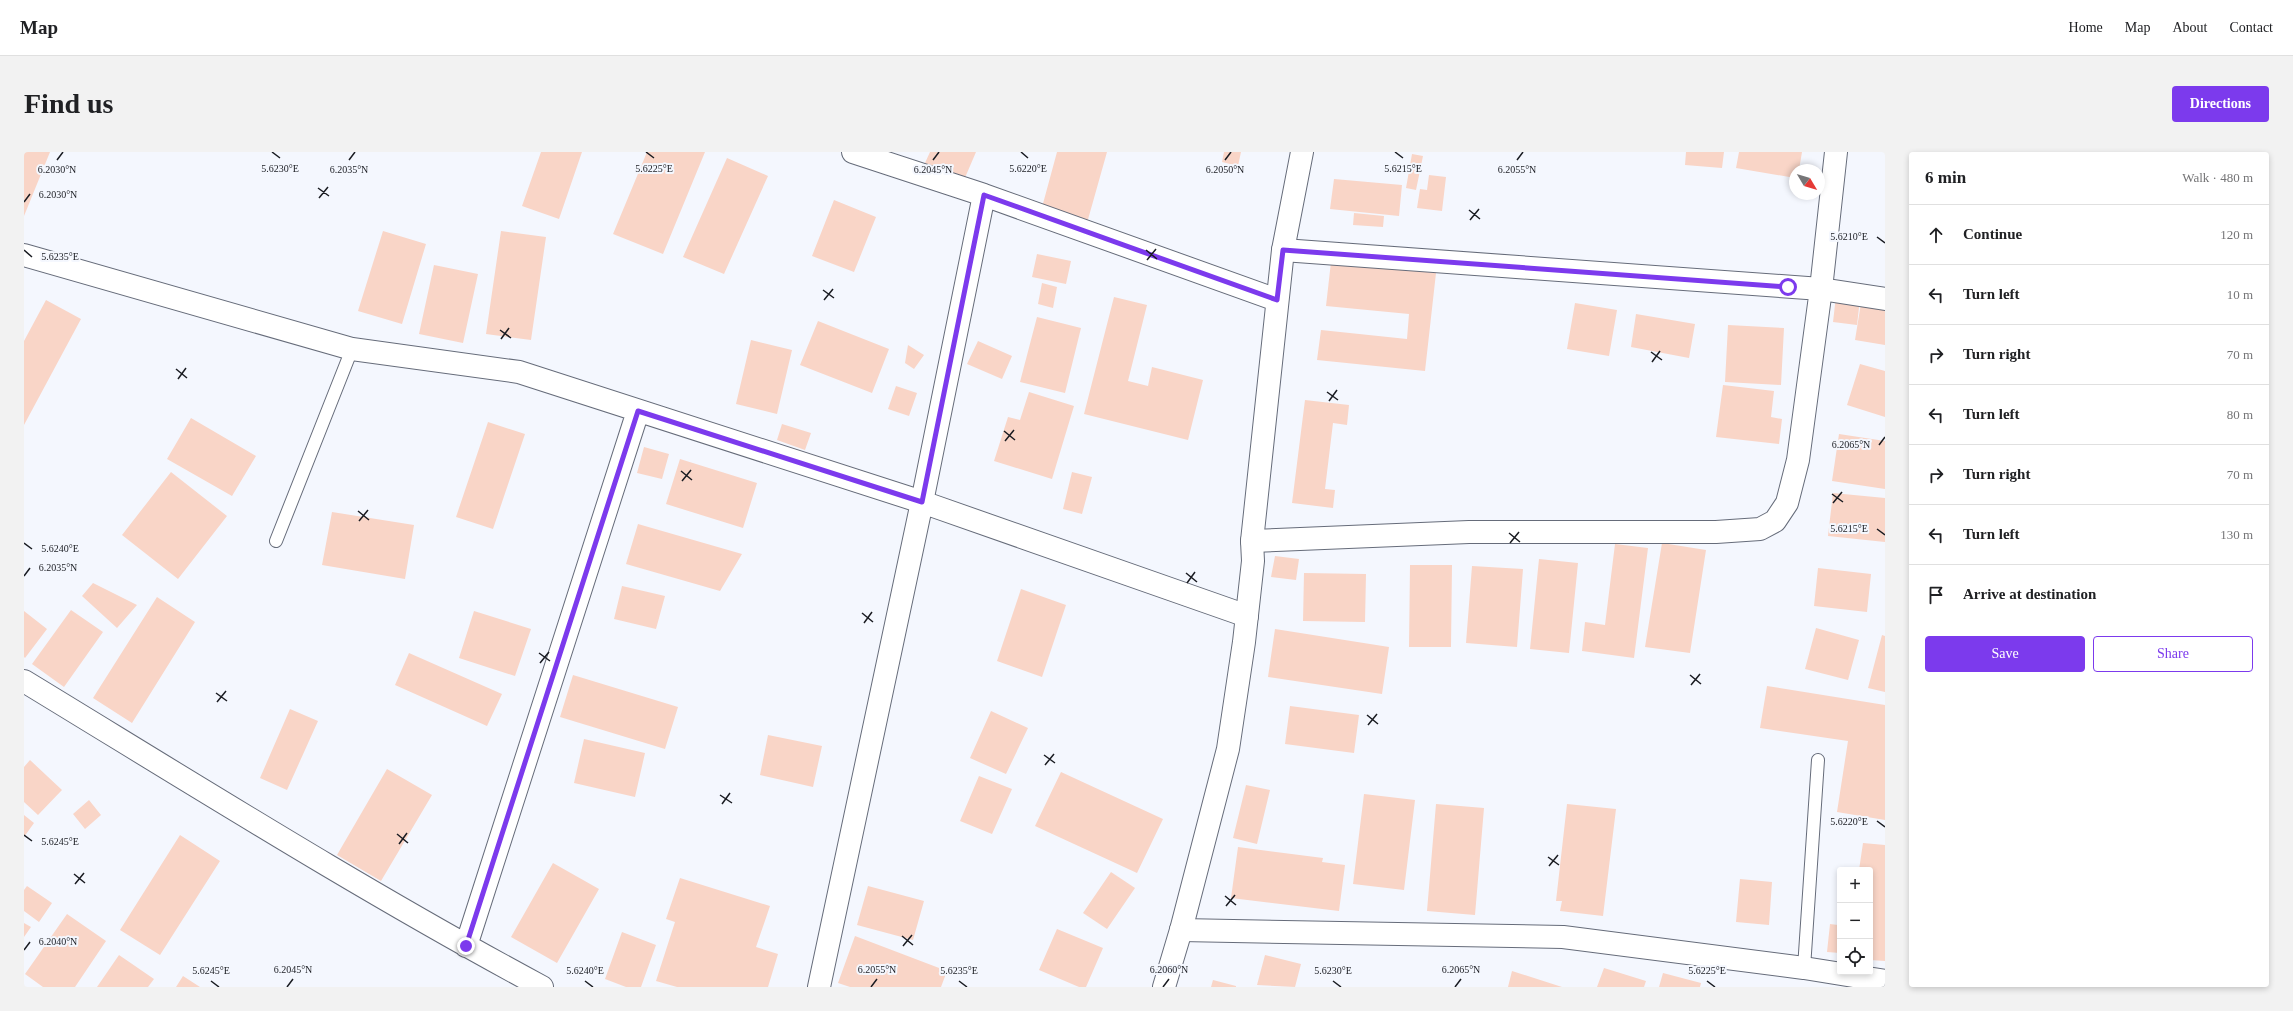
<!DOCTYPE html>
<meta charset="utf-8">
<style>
body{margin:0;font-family:Georgia,serif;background:#f2f2f2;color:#202124}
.controls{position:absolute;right:12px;bottom:12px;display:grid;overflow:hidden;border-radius:4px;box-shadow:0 2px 6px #0003}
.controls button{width:36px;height:36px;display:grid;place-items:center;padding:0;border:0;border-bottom:1px solid #e0e0e0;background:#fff;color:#202124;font:20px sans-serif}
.compass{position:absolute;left:1765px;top:12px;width:36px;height:36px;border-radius:50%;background:#fff;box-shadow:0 2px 6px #0003;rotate:128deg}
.stop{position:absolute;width:12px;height:12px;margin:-9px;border:3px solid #7c3aed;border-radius:50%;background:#fff}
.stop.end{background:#7c3aed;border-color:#fff;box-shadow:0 1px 4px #0008}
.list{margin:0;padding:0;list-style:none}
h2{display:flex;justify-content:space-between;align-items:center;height:52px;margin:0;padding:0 16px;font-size:17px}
h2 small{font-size:13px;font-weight:400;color:#757577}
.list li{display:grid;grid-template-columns:26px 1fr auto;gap:12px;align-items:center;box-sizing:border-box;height:60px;padding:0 16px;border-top:1px solid #e0e0e0}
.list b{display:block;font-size:15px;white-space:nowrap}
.list em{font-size:13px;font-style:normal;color:#757577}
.actions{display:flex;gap:8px;padding:12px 16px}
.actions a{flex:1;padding:9px 0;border:1px solid #7c3aed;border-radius:4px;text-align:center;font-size:14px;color:#7c3aed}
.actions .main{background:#7c3aed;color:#fff}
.icon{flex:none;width:22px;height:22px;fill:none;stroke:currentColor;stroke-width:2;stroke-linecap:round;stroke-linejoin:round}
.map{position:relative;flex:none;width:1861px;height:835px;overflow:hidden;border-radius:4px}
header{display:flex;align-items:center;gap:24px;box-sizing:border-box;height:56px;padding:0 20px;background:#fff;border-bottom:1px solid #e0e0e0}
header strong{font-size:19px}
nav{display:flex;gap:22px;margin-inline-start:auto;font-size:14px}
.intro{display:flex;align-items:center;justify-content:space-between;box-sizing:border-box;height:96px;padding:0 24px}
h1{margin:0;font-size:28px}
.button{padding:10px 18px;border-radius:4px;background:#7c3aed;color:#fff;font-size:14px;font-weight:700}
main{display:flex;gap:24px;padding:0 24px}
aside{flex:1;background:#fff;border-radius:4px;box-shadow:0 2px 6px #0003}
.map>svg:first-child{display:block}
</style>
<header>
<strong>Map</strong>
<nav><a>Home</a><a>Map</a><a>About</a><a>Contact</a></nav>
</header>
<div class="intro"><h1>Find us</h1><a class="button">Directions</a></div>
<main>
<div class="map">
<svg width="1861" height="835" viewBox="0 0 1861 835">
<rect width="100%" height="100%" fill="#f4f7fe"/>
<path fill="#f9d5c7" d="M 0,0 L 26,0 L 0,64 Z
M 517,0 L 558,0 L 535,67 L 498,54 Z
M 623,0 L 681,0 L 639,102 L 589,82 Z
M 906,0 L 952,0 L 940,28 L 901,11 Z
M 1033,0 L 1083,0 L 1063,71 L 1017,59 Z
M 1200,0 L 1217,0 L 1214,14 L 1198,10 Z
M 1662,0 L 1700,0 L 1698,16 L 1661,13 Z
M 1715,0 L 1778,0 L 1775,18 L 1771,18 L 1771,26 L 1712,16 Z
M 1388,2 L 1399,4 L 1392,38 L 1382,36 Z
M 703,6 L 744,24 L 700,122 L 659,105 Z
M 1405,23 L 1422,25 L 1418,59 L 1393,56 L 1396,37 L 1403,38 Z
M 1310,27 L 1378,33 L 1375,64 L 1306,57 Z
M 810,48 L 852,65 L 830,120 L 788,104 Z
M 1330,61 L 1360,64 L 1359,75 L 1329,73 Z
M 359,79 L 402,92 L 378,172 L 334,159 Z
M 477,79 L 522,85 L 507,188 L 462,182 Z
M 1013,102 L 1047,109 L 1042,132 L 1008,125 Z
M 1307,110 L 1412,121 L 1401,219 L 1293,208 L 1297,178 L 1383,187 L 1385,162 L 1302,154 Z
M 410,113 L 454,122 L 439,191 L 395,182 Z
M 1018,131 L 1033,135 L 1029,156 L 1014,152 Z
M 1812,144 L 1836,147 L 1833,173 L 1809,170 Z
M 1090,145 L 1123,153 L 1104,229 L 1124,234 L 1128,215 L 1179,228 L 1164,288 L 1060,262 Z
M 22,148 L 57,167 L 0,273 L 0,189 Z
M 1551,151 L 1593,158 L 1585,204 L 1543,197 Z
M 1837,151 L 1861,155 L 1861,193 L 1831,188 Z
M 1612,162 L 1671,172 L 1665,206 L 1607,195 Z
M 1013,165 L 1057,176 L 1041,241 L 996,230 Z
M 794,169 L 865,197 L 848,241 L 776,213 Z
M 1704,173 L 1760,176 L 1757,233 L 1701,230 Z
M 727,188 L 768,198 L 753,262 L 712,252 Z
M 954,189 L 988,204 L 978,227 L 943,212 Z
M 884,193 L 900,203 L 890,217 L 881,211 Z
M 1836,212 L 1861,219 L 1861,265 L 1823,253 Z
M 1699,233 L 1750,239 L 1747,265 L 1758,267 L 1755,292 L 1692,285 Z
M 872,234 L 893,241 L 885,264 L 864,257 Z
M 1005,240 L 1050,254 L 1028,327 L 970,309 L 984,265 L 996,268 Z
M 1281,248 L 1325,253 L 1323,273 L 1309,271 L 1301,337 L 1311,338 L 1309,356 L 1268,351 Z
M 167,266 L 232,304 L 208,344 L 143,307 Z
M 464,270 L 501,282 L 469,377 L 432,365 Z
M 758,272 L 787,281 L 781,298 L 753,288 Z
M 1815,282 L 1861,289 L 1861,337 L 1808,329 Z
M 620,295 L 645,302 L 638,327 L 613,321 Z
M 656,307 L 733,331 L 719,376 L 642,352 Z
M 147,320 L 203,364 L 154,427 L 98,383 Z
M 1048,320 L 1068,325 L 1058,362 L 1039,357 Z
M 1809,341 L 1861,346 L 1861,390 L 1804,384 Z
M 308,360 L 390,373 L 381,427 L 298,413 Z
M 614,372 L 718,402 L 696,439 L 602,412 Z
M 1638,391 L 1682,398 L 1666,501 L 1621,495 Z
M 1591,392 L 1624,396 L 1610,506 L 1558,499 L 1561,470 L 1581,473 Z
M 1251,404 L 1275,407 L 1272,428 L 1247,425 Z
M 1515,407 L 1554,411 L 1545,501 L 1506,497 Z
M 1386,413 L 1428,413 L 1427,495 L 1385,495 Z
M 1448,414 L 1499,417 L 1493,495 L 1442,491 Z
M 1794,416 L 1847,422 L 1843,460 L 1790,454 Z
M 1280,421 L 1342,422 L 1341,470 L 1279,469 Z
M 69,431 L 113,453 L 93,476 L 58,444 Z
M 598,434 L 641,444 L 632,477 L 590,467 Z
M 997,437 L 1042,453 L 1018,525 L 973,509 Z
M 133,445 L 171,470 L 108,571 L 69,546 Z
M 47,458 L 79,480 L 40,535 L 8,512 Z
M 0,459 L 23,477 L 1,506 L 0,505 Z
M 450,459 L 507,477 L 491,524 L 435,506 Z
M 1792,476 L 1835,488 L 1824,528 L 1781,517 Z
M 1251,477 L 1365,495 L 1358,542 L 1244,525 Z
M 1858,483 L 1861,484 L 1861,540 L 1844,536 Z
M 385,501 L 478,542 L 463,574 L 371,533 Z
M 549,523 L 654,555 L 641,597 L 536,565 Z
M 1743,534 L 1861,553 L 1861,668 L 1813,660 L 1824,589 L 1736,576 Z
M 1266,554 L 1335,563 L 1330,601 L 1261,592 Z
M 266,557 L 294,569 L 263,638 L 236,626 Z
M 967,559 L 1004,576 L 982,622 L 946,606 Z
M 744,583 L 798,594 L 789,635 L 736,623 Z
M 560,587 L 621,601 L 611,645 L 550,631 Z
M 6,608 L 38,638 L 14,663 L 0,650 L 0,615 Z
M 363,617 L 408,643 L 357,729 L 313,703 Z
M 1037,620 L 1139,667 L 1113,721 L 1011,674 Z
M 955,624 L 988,637 L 968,682 L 936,669 Z
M 1222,633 L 1246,638 L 1233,692 L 1209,686 Z
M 1340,642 L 1391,648 L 1380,738 L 1329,732 Z
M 65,648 L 77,663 L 61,677 L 49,662 Z
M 1412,652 L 1460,656 L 1451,763 L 1403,759 Z
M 1543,652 L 1592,657 L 1579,764 L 1536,759 L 1538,749 L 1532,749 Z
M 0,663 L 10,671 L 0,685 Z
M 156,683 L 196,709 L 136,803 L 96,778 Z
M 1839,691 L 1861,693 L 1861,809 L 1846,808 L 1846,718 L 1835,718 Z
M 1214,695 L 1299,706 L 1298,710 L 1321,713 L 1315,759 L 1207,746 Z
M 529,711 L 575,737 L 533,811 L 487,785 Z
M 1087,720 L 1111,736 L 1083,777 L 1059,761 Z
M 656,726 L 746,754 L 732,795 L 754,802 L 744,835 L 653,835 L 632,829 L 651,770 L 642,767 Z
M 1716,727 L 1748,730 L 1745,773 L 1712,770 Z
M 3,734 L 28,751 L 15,770 L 0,759 L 0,738 Z
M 844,734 L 900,749 L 889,788 L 833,773 Z
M 43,762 L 82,789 L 51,835 L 19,835 L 1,822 Z
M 0,771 L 7,775 L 0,785 Z
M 1806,772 L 1814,773 L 1813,779 L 1816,780 L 1816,801 L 1803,800 Z
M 1033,777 L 1079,796 L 1062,835 L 1055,835 L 1015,818 Z
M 598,780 L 632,793 L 617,835 L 602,835 L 581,827 Z
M 831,784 L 923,819 L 917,835 L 826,835 L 814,831 Z
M 95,803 L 130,827 L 124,835 L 73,835 Z
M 1241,803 L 1277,812 L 1271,835 L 1233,833 Z
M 1580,816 L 1622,829 L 1620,835 L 1573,835 Z
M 1488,819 L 1538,835 L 1484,835 Z
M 1639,821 L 1677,831 L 1676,835 L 1635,835 Z
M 159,824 L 176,835 L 152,835 Z
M 1189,828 L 1212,834 L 1212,835 L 1187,835 Z"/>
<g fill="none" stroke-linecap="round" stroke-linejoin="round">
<defs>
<path id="lane" d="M 252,389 L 328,197
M 1780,816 L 1794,608"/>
<path id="street" d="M 829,0 L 960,43 L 1253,148
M 1259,98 L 1797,137 L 1861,147
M 0,103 L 328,197 L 495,220 L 898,350 L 1223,464
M 1228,389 L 1445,380 L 1692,380 L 1736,377 L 1751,369 L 1763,351 L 1774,308 L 1797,137 L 1812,0
M 0,529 C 171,633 341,740 518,835
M 1157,778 L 1539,785 L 1780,816 L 1861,829
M 442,794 L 614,259
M 795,835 L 898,350 L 960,43"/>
<path id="secondary" d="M 1140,835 L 1157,778 L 1204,597 L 1220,490 L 1229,409 L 1228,389 L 1259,98 L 1278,0"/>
</defs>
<use href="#lane" stroke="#666c7a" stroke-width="14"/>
<use href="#street" stroke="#666c7a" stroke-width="24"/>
<use href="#secondary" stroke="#666c7a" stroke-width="24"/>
<use href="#lane" stroke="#fff" stroke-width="12"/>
<use href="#street" stroke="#fff" stroke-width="22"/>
<use href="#secondary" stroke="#fff" stroke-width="22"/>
</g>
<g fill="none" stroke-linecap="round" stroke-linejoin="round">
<path stroke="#7c3aed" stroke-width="5" d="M 442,794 L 614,259 L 898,350 L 960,43 L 1253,148 L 1259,98 L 1764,135"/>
</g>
<path fill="none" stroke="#1a1c22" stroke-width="1.5" d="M 248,0 L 256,6M 622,0 L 630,6M 997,0 L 1004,6M 1371,0 L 1379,6M 33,8 L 39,0M 325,8 L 331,0M 909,8 L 915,0M 1201,8 L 1207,0M 1493,8 L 1499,0M 294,36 L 305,44M 295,46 L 304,35M 0,50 L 6,42M 1445,58 L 1456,67M 1446,68 L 1455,57M 1853,85 L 1861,91M 0,98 L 8,105M 1122,98 L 1133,107M 1123,108 L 1132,97M 799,138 L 810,146M 800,148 L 809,137M 476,178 L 487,186M 477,187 L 485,176M 1627,200 L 1638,208M 1628,210 L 1636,199M 152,217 L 163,226M 154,227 L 162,216M 1303,240 L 1314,248M 1305,249 L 1313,238M 980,279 L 991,288M 981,289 L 990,278M 1855,293 L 1861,285M 657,319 L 668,328M 658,329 L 667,318M 1808,342 L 1819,350M 1809,351 L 1818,340M 334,359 L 345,368M 335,369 L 344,358M 1853,377 L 1861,383M 1485,381 L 1496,390M 0,391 L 8,397M 1486,391 L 1495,380M 1162,421 L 1173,430M 0,424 L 6,416M 1163,431 L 1171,420M 838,461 L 849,470M 840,471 L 848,460M 515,501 L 526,509M 516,511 L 525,500M 1666,523 L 1677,532M 1667,533 L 1676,522M 192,541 L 203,549M 193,550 L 202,539M 1343,563 L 1354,572M 1344,573 L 1353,562M 1020,603 L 1031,611M 1021,613 L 1030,602M 696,643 L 708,651M 698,652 L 706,641M 1853,669 L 1861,675M 373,682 L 384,691M 0,683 L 8,689M 375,692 L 383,681M 1524,705 L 1535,713M 1525,714 L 1534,703M 50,722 L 61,731M 51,732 L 60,721M 1201,744 L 1212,753M 1202,754 L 1211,743M 878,784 L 889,793M 879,794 L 888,783M 0,798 L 6,790M 187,829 L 195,835M 561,829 L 569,835M 935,829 L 943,835M 1309,829 L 1317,835M 1683,829 L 1691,835M 263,835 L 269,827M 847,835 L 853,827M 1139,835 L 1145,827M 1431,835 L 1437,827"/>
<g font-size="10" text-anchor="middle" fill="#1a1c22" stroke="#f4f7fe" stroke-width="4" stroke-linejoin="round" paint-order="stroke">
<text x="256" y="20">5.6230°E</text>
<text x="630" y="20">5.6225°E</text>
<text x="1004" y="20">5.6220°E</text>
<text x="1379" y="20">5.6215°E</text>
<text x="909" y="21">6.2045°N</text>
<text x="1201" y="21">6.2050°N</text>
<text x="1493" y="21">6.2055°N</text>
<text x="33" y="21">6.2030°N</text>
<text x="325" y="21">6.2035°N</text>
<text x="34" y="46">6.2030°N</text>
<text x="1825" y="88">5.6210°E</text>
<text x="36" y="108">5.6235°E</text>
<text x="1827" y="296">6.2065°N</text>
<text x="1825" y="380">5.6215°E</text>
<text x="36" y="400">5.6240°E</text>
<text x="34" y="419">6.2035°N</text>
<text x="1825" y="673">5.6220°E</text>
<text x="36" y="693">5.6245°E</text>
<text x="34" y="793">6.2040°N</text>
<text x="269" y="821">6.2045°N</text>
<text x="853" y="821">6.2055°N</text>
<text x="1145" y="821">6.2060°N</text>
<text x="1437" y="821">6.2065°N</text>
<text x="187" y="822">5.6245°E</text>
<text x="561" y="822">5.6240°E</text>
<text x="935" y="822">5.6235°E</text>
<text x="1309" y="822">5.6230°E</text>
<text x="1683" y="822">5.6225°E</text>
</g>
</svg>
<div class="controls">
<button>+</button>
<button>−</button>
<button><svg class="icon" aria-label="locate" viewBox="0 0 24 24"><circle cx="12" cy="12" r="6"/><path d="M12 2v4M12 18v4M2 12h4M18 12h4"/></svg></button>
</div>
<svg class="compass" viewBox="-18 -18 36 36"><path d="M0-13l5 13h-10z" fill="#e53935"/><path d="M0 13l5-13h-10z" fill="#757577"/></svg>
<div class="stop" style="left:1764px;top:135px"></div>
<div class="stop end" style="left:442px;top:794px"></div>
</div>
<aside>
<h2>6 min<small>Walk · 480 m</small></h2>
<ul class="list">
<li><svg class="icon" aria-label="ahead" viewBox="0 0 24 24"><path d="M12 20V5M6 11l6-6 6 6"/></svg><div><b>Continue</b></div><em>120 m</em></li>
<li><svg class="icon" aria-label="left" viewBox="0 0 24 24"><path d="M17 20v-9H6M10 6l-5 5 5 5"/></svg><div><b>Turn left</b></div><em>10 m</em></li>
<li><svg class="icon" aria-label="right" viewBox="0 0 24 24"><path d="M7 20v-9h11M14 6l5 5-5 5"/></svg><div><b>Turn right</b></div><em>70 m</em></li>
<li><svg class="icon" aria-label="left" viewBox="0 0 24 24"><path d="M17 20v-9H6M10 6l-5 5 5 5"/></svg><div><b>Turn left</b></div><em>80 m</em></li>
<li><svg class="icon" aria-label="right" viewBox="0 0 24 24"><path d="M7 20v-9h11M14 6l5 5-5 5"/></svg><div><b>Turn right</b></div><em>70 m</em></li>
<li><svg class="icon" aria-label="left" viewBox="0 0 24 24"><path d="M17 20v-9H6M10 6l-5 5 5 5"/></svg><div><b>Turn left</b></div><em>130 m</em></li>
<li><svg class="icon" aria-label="arrive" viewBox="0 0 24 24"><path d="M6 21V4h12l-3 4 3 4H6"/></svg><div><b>Arrive at destination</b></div></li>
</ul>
<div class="actions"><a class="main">Save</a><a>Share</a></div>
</aside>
</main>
